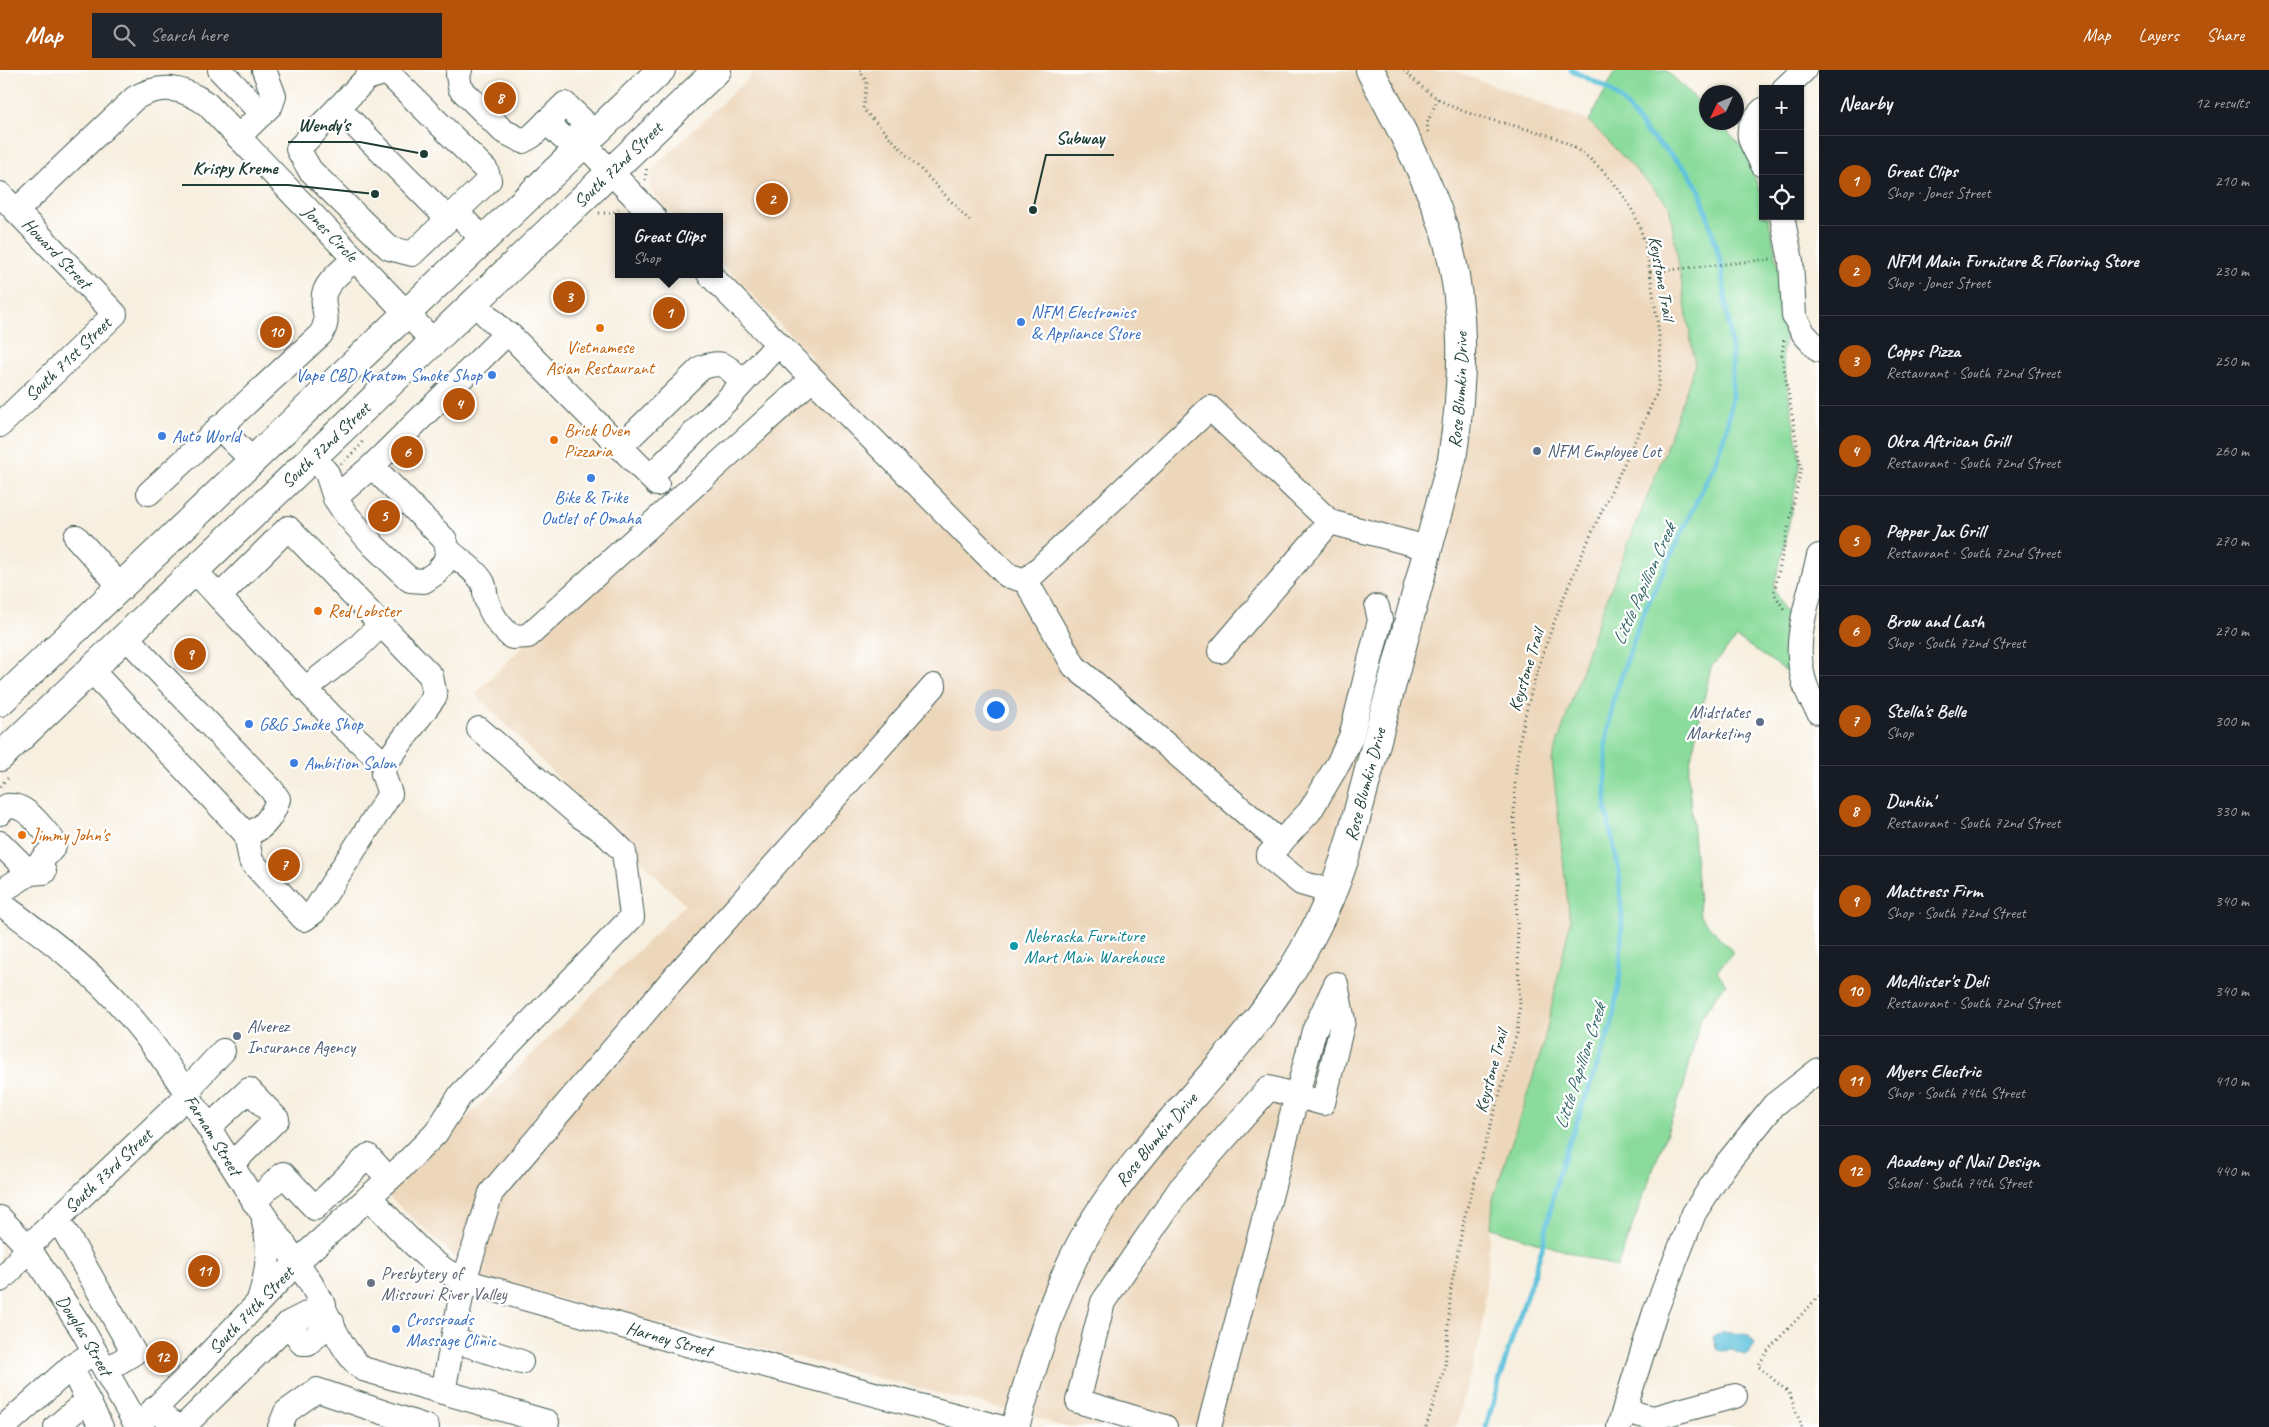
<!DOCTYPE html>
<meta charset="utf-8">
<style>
body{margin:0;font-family:Caveat,sans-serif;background:#20242c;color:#f1f3f6}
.controls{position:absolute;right:15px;top:15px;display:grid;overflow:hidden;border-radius:0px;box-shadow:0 1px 4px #0004}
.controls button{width:45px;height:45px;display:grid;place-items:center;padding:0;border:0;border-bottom:1px solid #363941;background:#171b24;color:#f1f3f6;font:25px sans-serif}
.compass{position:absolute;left:1699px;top:15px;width:45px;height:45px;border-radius:50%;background:#171b24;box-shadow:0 1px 4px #0004;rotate:226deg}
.you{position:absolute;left:995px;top:639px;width:18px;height:18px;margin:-12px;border:4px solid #fff;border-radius:50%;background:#1a73e8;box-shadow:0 0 0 8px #1a73e833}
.badge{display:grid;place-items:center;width:32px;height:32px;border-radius:50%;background:#b45309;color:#fff;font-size:16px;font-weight:700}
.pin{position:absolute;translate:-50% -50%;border:2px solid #fff;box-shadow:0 1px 5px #0006}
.popup{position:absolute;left:615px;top:143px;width:108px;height:65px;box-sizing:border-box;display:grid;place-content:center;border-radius:0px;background:#171b24;filter:drop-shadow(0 1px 4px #0005);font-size:16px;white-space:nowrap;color:#9ea1a6}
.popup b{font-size:19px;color:#f1f3f6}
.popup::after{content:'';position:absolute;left:50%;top:100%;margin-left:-10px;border:10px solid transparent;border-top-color:#171b24}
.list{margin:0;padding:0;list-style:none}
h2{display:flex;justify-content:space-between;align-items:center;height:65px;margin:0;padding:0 20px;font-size:21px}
h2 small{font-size:16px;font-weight:400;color:#9ea1a6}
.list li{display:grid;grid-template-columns:32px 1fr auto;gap:15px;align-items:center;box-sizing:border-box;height:90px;padding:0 20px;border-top:1px solid #363941}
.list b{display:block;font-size:19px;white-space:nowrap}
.list p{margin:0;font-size:16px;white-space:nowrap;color:#9ea1a6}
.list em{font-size:16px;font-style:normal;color:#9ea1a6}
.icon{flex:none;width:28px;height:28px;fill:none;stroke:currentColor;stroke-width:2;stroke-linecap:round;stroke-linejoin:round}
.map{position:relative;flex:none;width:1819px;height:1357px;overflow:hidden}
header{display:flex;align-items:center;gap:30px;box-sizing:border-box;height:70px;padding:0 25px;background:#b45309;color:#fff}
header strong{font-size:24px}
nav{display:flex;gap:28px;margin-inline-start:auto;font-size:18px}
.search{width:350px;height:45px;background:#20242c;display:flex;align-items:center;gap:12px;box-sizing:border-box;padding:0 18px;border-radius:0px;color:#9ea1a6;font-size:19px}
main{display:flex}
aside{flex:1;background:#171b24}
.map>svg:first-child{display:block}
</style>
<header>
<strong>Map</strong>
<div class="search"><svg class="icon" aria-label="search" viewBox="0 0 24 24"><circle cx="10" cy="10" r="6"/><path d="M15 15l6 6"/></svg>Search here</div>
<nav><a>Map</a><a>Layers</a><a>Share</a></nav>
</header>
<main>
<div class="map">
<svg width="1819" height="1357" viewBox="0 0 1819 1357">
<rect width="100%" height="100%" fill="#fff"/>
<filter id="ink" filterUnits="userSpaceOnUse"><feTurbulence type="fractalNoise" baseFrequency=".02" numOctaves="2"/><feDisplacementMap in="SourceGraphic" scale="10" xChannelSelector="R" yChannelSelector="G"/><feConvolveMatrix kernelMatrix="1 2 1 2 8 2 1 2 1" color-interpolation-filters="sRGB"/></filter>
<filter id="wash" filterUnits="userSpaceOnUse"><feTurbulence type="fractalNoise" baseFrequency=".0096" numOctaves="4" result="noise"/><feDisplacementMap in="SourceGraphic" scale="20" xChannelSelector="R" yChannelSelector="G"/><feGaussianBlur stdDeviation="1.12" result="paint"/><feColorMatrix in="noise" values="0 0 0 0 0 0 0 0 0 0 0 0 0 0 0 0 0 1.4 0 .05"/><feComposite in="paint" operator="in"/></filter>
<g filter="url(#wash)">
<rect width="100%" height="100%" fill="#f7efdf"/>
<path fill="#edd7bb" d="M 757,0 L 1452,0 L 1589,51 L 1669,135 L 1695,295 L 1665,381 L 1597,554 L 1552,690 L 1570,852 L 1543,976 L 1493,1129 L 1482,1262 L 1456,1357 L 1064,1357 L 1034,1347 L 479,1208 L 387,1125 L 685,835 L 475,624 L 813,289 L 719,190 L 719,147 L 676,147 L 649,120 L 653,98 Z"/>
<path fill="#8bdc9c" stroke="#558c68" d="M 1616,0 L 1666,0 L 1706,39 L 1706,52 L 1719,53 L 1744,79 L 1763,129 L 1763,146 L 1768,146 L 1778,195 L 1786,262 L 1782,285 L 1800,392 L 1786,470 L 1773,518 L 1792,557 L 1793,605 L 1737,568 L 1711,597 L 1688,702 L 1700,846 L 1733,882 L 1717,901 L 1726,914 L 1701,947 L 1684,1016 L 1617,1197 L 1491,1158 L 1493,1129 L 1543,976 L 1570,852 L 1552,690 L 1597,554 L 1665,381 L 1695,295 L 1669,135 L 1589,51 Z"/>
<path fill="#5fc2dd" stroke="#3f8088" d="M 1724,1262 C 1737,1266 1748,1258 1754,1274 L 1748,1283 L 1744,1285 L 1731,1280 L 1721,1281 L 1717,1279 L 1713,1267 L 1716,1264 Z"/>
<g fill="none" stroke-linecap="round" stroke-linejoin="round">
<path stroke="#5fc2dd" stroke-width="5" d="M 1486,1357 L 1507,1284 L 1542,1179 L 1558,1104 L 1612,954 L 1620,905 L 1622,851 L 1619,800 L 1606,740 L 1606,672 L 1613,631 L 1642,546 L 1715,393 L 1727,358 L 1732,326 L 1732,281 L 1721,193 L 1700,121 L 1687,100 L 1646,62 L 1627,36 L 1609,19 L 1571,0"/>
</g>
</g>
<g filter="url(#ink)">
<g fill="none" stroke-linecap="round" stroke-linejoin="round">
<defs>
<g id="minor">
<path d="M 220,0 L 262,44"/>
<path d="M 460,0 L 458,5 L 460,18 L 503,61 L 523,71 L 532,66 L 565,34 L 582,50 L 584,74"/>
<path d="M 387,2 L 486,100 L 489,110 L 412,184 L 389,178 L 310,100 L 298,79 L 367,8 Z"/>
<path d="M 1784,19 L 1804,0"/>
<path d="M 338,38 L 448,149"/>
<path d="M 1763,40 C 1740,62 1751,70 1763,95"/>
<path d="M 547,51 L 562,67 L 584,74 L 654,147"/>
<path d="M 238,67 L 271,35 L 274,26 L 264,0"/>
<path id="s1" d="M 0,124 L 115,244 L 0,355"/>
<path id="s2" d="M 16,141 L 135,28 C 161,13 183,17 207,34 L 434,272"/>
<path d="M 456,142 L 484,170"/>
<path d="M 1782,146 L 1791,191 L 1794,246 L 1804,264 L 1819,280"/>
<path d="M 709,204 L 1007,505 L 1026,511 L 1210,338 L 1330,452 L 1428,478"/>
<path d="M 474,233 L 507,265"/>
<path d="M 219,357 L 253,391"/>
<path d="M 620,377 L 701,298 C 724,289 727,297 743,312"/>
<path d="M 314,388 L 327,403 L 335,428 L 345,443 L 374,476 L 410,510 L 424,511 L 436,503 L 445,492 L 448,480 L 445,470 L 372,396 L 503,267 L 510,265 L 657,414"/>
<path d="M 650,407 L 727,330 L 777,275"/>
<path d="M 149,423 L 320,265 C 332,249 321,240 324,224 C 328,210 345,198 355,189"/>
<path d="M 335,428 L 372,396"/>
<path d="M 76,467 L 121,517"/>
<path d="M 448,480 C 459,490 476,500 483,513 C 485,517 485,524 486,528 C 491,545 499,556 512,567 L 528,566 L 812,309"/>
<path d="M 1819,486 C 1806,541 1783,591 1819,642"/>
<path d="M 195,501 L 219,527 L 288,458 L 431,606 L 435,626 L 385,694 L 383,704 L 390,724 L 314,842 L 304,849 L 251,791 L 246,764"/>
<path d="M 1026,511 L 1074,596 L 1281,773"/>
<path d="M 219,527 L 332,647 L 385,694"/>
<path d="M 1220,581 L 1330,452"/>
<path d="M 91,600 L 246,764 C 264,760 273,745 278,729 L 271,719 L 126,567"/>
<path d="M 305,619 L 356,579 L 382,554"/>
<path d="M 0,743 L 7,736 C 27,734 39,755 52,769 L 54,775 L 52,779 L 30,803 L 0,773"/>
<path d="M 0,822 L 30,803 L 44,802"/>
<path d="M 1332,822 L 1301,813 L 1268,786 L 1310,741 L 1339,692 L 1351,667 L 1380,550 L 1377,537"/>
<path id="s3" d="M 0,833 C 39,862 79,891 113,927 C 170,988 210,1062 255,1132 C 271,1157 289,1181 306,1206 C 325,1232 338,1281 363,1299 L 547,1352"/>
<path d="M 209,1057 L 249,1020 L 277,1049 L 232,1094"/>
<path id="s4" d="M 369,1127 C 398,1156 426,1194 464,1211 L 686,1274 L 999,1357"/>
<path d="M 254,1132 L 283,1104 L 315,1138 L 368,1086 L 389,1109"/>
<path id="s5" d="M 0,1148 L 28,1177 L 82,1259 L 137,1356"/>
<path d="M 55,1151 L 66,1163 L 134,1283 L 106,1300"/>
<path id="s6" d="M 0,1210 L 11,1200 L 28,1177 L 188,1025 L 196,1010 L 223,981"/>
<path d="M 259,1230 C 268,1202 271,1180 264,1152"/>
<path d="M 289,1253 L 302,1273 L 308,1273 L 332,1252"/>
<path d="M 453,1270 L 521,1292"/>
<path d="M 71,1297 L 101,1357"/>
<path d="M 443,1322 L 464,1211 L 491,1123 L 667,916 L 934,616"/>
<path d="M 155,1338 C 165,1348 171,1357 185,1355 L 289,1253 L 324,1235"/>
<path d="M 1624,1341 L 1653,1348 L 1735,1326"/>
<path d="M 4,1357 L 71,1297 L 95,1282"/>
<path d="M 56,1357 L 77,1339 L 89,1333"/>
<path id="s7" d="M 136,1357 L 187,1307 L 297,1192 L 401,1098 L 436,1063 L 461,1024 L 632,847 L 624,782 L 603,761 L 580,746 L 479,659"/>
<path d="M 280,1357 L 286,1342 L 317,1320 L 427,1357"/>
<path d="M 1165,1357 L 1078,1331 L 1103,1232 L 1180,1119 L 1269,1018 L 1323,1033 L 1343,951 L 1336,914 L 1314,961 L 1209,1357"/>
<path d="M 1619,1357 L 1655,1242 L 1694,1143 L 1724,1097 L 1774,1035 L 1819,1000"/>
</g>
<g id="major">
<path d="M 0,632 L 661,0"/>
<path id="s8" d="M 0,687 L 717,0"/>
<path id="s9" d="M 1015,1357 C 1038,1280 1057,1204 1103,1137 C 1156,1059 1228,995 1281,917 C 1312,871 1335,823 1350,771 L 1452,389 C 1464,312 1467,234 1444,159 C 1426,103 1397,52 1370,0"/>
</g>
</defs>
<use href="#minor" stroke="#3f584e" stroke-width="26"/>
<use href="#major" stroke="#3f584e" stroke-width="30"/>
<path stroke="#3f584e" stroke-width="3" stroke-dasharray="1 4" stroke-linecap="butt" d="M 859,0 L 867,12 L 863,39 L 971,152
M 1404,0 C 1417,13 1432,27 1449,35 C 1480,50 1518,55 1551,66 C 1587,79 1624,117 1638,153 C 1646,173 1649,194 1652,216 C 1657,251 1666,291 1656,325 C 1607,434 1542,552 1520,670 C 1512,715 1514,761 1516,806 C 1517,849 1518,892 1520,935 L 1517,963 L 1465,1145 L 1451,1218 L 1445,1297 L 1426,1357
M 1428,62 L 1427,53 L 1438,28
M 645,110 L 647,96
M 599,143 L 613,143 L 621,137
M 1650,202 L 1771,189
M 667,204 L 677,215
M 1784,270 L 1782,285 L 1801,399 L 1774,523 L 1785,541
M 341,394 L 361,375 L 363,369
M 0,716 L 9,707
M 1802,1357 L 1789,1323 L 1758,1296 L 1769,1279 L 1819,1226"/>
<use href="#minor" stroke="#fff" stroke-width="24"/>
<use href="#major" stroke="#fff" stroke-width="28"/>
</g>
</g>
<g fill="#3f7fe0" stroke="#fff" stroke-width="2">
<circle cx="1021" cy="252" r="5"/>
<circle cx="492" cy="305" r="5"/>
<circle cx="162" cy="366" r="5"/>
<circle cx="591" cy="408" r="5"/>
<circle cx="249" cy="654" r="5"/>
<circle cx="294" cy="693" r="5"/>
<circle cx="396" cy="1259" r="5"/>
</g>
<g fill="#e8710a" stroke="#fff" stroke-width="2">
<circle cx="600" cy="258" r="5"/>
<circle cx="554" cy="370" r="5"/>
<circle cx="318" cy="541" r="5"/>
<circle cx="22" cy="765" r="5"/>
</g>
<g fill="#5c6f8a" stroke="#fff" stroke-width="2">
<circle cx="1537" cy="381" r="5"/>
<circle cx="1760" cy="652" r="5"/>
<circle cx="237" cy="966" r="5"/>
</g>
<circle fill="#0f9aa8" stroke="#fff" stroke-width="2" cx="1014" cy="876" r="5"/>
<circle fill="#6b7280" stroke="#fff" stroke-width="2" cx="371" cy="1213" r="5"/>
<g text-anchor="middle" stroke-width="4.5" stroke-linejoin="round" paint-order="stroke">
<g font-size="18" fill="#1f3d34" stroke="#fff">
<text dy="6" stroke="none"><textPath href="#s8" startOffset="856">South 72nd Street</textPath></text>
<text dy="6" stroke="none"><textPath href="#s2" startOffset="420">Jones Circle</textPath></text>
<text dy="6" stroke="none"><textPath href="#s1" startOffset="82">Howard Street</textPath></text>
<text transform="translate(1662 208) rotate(80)" y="6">Keystone Trail</text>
<text transform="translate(68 289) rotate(-44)" y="6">South 71st Street</text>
<text dy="6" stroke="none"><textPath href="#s9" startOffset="1148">Rose Blumkin Drive</textPath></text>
<text dy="6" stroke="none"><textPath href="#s8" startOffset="451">South 72nd Street</textPath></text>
<text transform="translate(1526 600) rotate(-73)" y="6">Keystone Trail</text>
<text dy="6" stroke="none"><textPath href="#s9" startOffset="742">Rose Blumkin Drive</textPath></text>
<text transform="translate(1491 1001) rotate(-75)" y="6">Keystone Trail</text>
<text dy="6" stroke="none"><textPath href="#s3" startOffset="318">Farnam Street</textPath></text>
<text dy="6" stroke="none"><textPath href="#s9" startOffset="324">Rose Blumkin Drive</textPath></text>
<text dy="6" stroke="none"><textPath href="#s6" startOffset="154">South 73rd Street</textPath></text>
<text dy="6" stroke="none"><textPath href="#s7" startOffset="164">South 74th Street</textPath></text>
<text dy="6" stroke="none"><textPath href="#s5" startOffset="145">Douglas Street</textPath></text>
<text dy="6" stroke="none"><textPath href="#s4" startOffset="341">Harney Street</textPath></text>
</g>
<g font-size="18" fill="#366cbe" stroke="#fff" text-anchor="start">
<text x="1031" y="248">NFM Electronics<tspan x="1031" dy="21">&amp; Appliance Store</tspan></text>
<text x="482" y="311" text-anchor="end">Vape CBD Kratom Smoke Shop</text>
<text x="172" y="372">Auto World</text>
<text x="591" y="433" text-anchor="middle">Bike &amp; Trike<tspan x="591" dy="21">Outlet of Omaha</tspan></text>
<text x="259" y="660">G&amp;G Smoke Shop</text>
<text x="304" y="699">Ambition Salon</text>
<text x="406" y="1255">Crossroads<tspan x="406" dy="21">Massage Clinic</tspan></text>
</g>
<g font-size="18" fill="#c56008" stroke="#fff" text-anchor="start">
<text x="600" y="283" text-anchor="middle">Vietnamese<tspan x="600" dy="21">Asian Restaurant</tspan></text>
<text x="564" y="366">Brick Oven<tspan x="564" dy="21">Pizzaria</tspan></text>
<text x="328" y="547">Red Lobster</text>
<text x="32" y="771">Jimmy John's</text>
</g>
<g font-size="18" fill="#4e5e75" stroke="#fff" text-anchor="start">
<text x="1547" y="387">NFM Employee Lot</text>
<text x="1750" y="648" text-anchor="end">Midstates<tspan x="1750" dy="21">Marketing</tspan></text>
<text x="247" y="962">Alverez<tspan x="247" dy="21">Insurance Agency</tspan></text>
</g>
<g font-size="18" fill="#0d838f" stroke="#fff" text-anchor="start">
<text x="1024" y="872">Nebraska Furniture<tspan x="1024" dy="21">Mart Main Warehouse</tspan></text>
</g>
<g font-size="18" fill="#5b616d" stroke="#fff" text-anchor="start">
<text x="381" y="1209">Presbytery of<tspan x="381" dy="21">Missouri River Valley</tspan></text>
</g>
<g font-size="19" font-style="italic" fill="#326567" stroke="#fff">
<text transform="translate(1643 514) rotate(-66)" y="7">Little Papillion Creek</text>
<text transform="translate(1579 996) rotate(-72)" y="7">Little Papillion Creek</text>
</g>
</g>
<path fill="none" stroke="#1f3d34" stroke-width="2" d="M424 84L360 72H288M1033 140L1046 85H1114M375 124L288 115H182"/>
<g fill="#1f3d34" stroke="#fff" stroke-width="2">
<circle cx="424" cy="84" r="5"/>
<circle cx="1033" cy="140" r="5"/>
<circle cx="375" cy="124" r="5"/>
</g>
<g font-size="19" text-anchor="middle" font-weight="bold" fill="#1f3d34" stroke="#fff" stroke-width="4.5" stroke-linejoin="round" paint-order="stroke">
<text x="324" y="61">Wendy's</text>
<text x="1080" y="74">Subway</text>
<text x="235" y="104">Krispy Kreme</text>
</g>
</svg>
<div class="controls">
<button>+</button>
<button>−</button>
<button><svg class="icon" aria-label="locate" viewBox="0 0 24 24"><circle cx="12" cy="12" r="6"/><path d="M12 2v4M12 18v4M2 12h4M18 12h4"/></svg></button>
</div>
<svg class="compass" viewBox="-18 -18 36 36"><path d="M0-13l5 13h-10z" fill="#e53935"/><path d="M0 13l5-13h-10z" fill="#9ea1a6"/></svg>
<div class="you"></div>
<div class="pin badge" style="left:669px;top:243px">1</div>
<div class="popup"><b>Great Clips</b>Shop</div>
<div class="pin badge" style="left:772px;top:129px">2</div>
<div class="pin badge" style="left:569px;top:227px">3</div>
<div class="pin badge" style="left:459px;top:334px">4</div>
<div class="pin badge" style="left:384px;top:446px">5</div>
<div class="pin badge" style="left:407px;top:382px">6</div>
<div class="pin badge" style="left:284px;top:795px">7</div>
<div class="pin badge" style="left:500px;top:28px">8</div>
<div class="pin badge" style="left:190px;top:584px">9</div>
<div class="pin badge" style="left:276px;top:262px">10</div>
<div class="pin badge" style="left:204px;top:1201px">11</div>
<div class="pin badge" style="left:162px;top:1287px">12</div>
</div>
<aside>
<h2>Nearby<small>12 results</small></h2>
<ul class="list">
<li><span class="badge">1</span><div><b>Great Clips</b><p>Shop · Jones Street</p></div><em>210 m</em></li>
<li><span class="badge">2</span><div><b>NFM Main Furniture &amp; Flooring Store</b><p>Shop · Jones Street</p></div><em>230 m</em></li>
<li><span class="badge">3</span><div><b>Copps Pizza</b><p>Restaurant · South 72nd Street</p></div><em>250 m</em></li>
<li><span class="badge">4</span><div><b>Okra Aftrican Grill</b><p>Restaurant · South 72nd Street</p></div><em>260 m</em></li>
<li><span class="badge">5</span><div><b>Pepper Jax Grill</b><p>Restaurant · South 72nd Street</p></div><em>270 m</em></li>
<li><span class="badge">6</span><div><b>Brow and Lash</b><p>Shop · South 72nd Street</p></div><em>270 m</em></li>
<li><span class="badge">7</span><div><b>Stella's Belle</b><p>Shop</p></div><em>300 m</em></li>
<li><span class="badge">8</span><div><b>Dunkin'</b><p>Restaurant · South 72nd Street</p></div><em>330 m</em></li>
<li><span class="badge">9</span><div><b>Mattress Firm</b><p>Shop · South 72nd Street</p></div><em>340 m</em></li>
<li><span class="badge">10</span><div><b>McAlister's Deli</b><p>Restaurant · South 72nd Street</p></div><em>340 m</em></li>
<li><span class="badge">11</span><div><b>Myers Electric</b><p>Shop · South 74th Street</p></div><em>410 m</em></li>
<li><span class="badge">12</span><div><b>Academy of Nail Design</b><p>School · South 74th Street</p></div><em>440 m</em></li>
</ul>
</aside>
</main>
